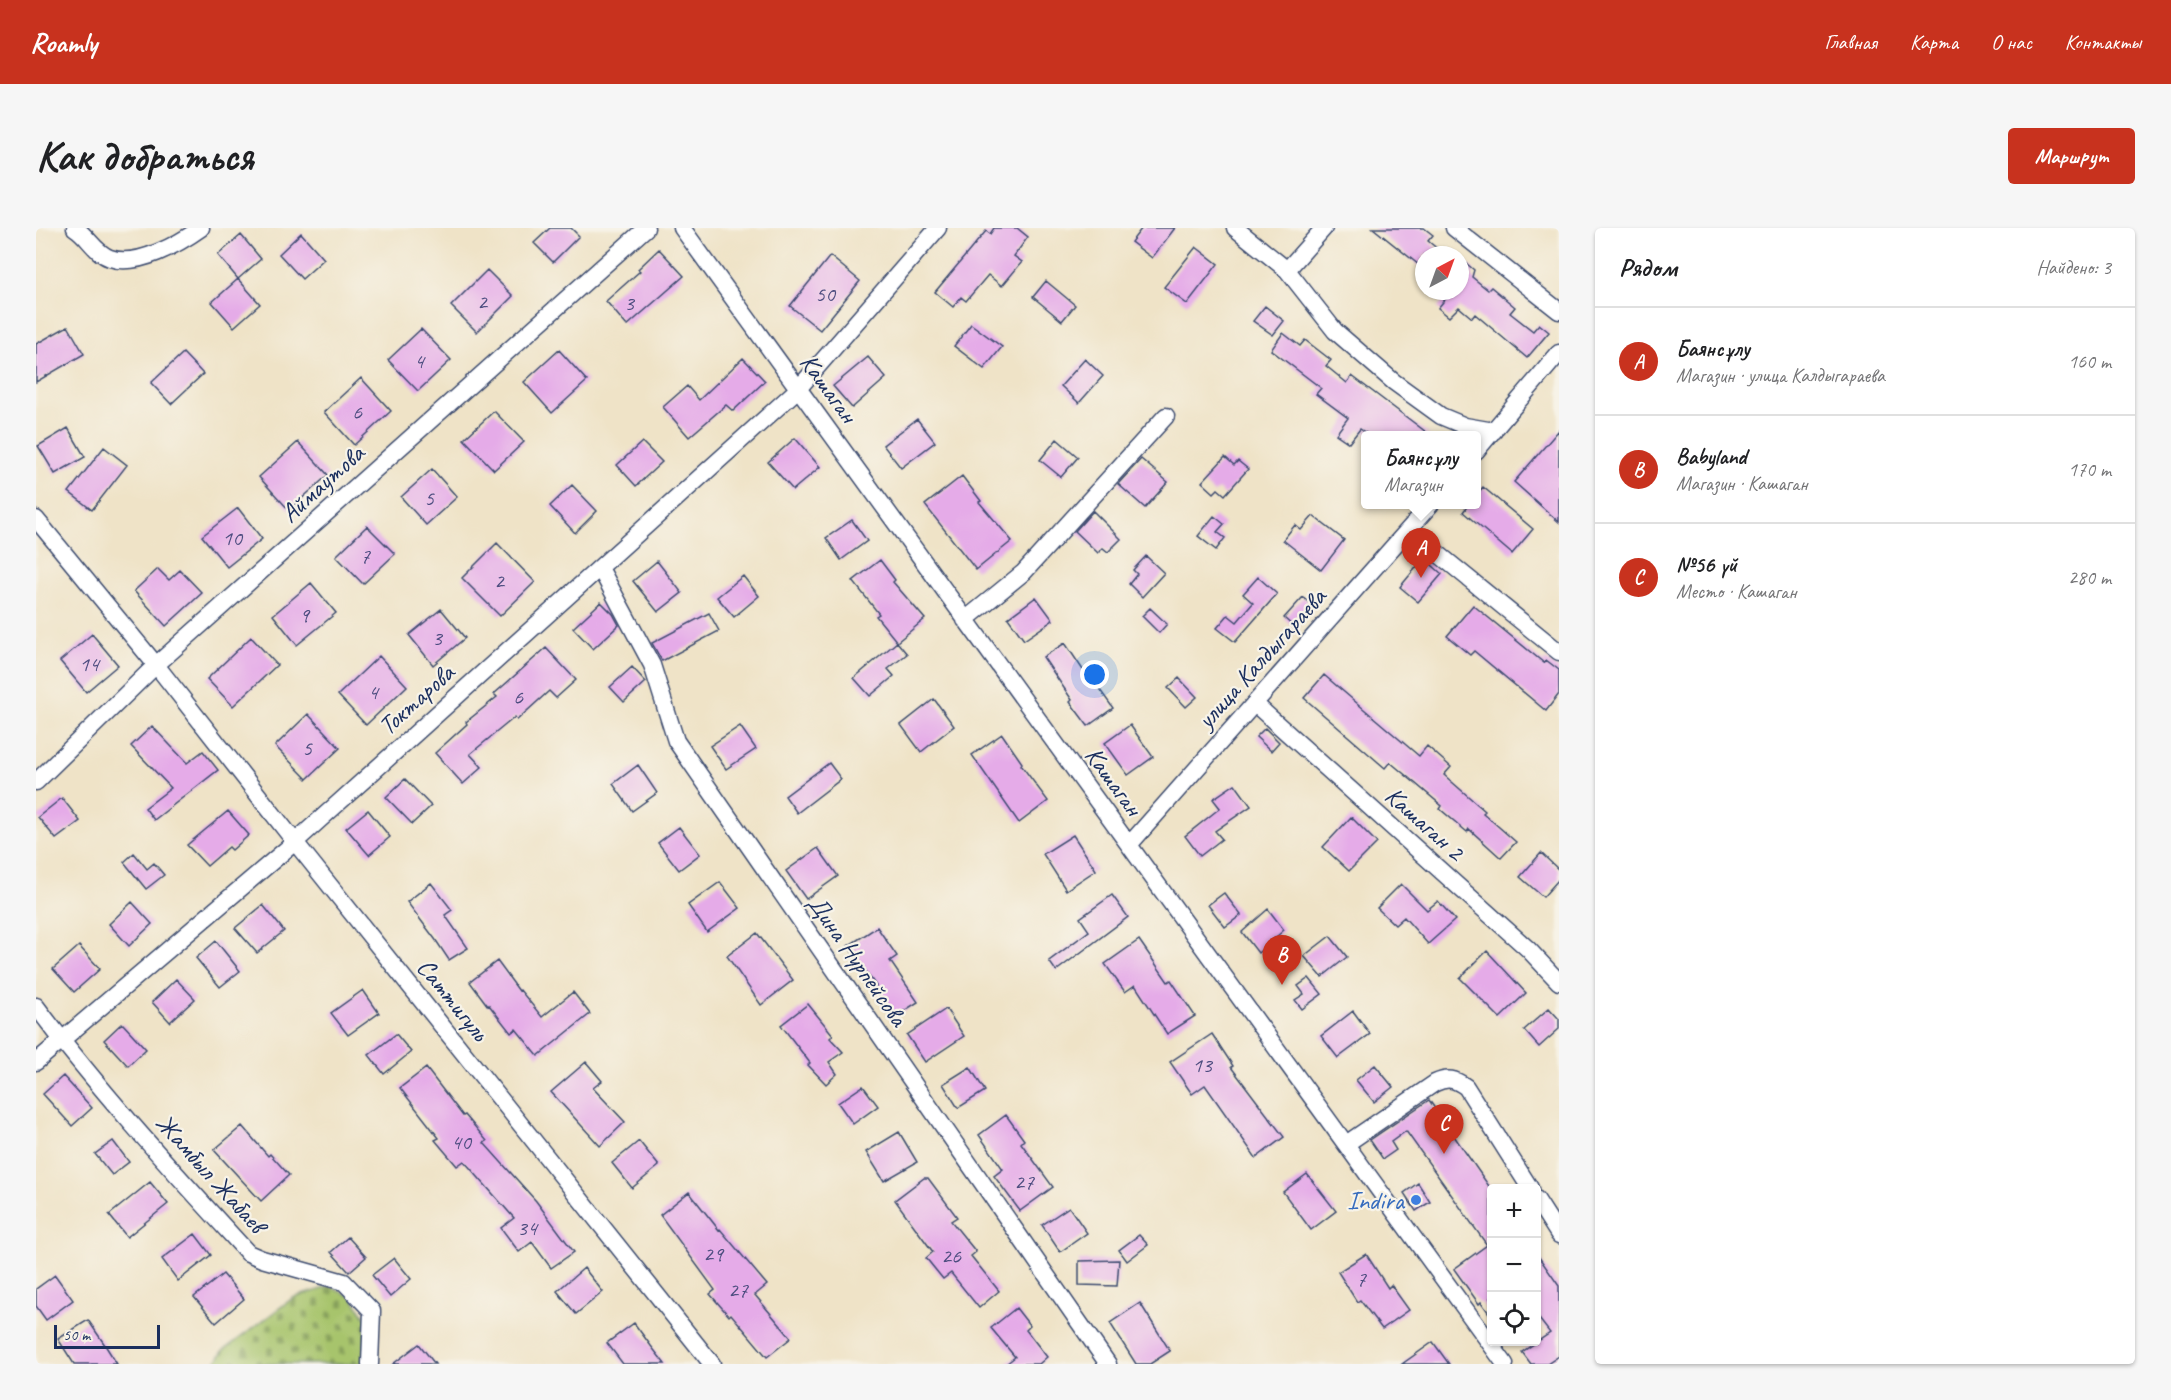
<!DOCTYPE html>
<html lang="ru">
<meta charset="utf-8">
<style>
body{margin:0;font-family:Caveat,sans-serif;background:#f6f6f6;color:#202124}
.controls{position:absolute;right:18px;bottom:18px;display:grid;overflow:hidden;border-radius:6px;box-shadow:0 2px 4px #0004}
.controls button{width:54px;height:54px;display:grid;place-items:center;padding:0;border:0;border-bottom:2px solid #e0e0e0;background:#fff;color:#202124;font:30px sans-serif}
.compass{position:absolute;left:1379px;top:18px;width:54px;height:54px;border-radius:50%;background:#fff;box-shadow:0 2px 4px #0004;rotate:41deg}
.scale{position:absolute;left:18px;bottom:15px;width:106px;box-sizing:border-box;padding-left:6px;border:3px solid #1b2f5e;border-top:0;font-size:16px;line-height:21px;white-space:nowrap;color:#1b2f5e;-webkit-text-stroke:4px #f7f3e8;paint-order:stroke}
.you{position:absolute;left:1059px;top:447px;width:21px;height:21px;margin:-15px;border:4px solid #fff;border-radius:50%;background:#1a73e8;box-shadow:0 0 0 9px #1a73e833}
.badge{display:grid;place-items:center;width:39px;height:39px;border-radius:50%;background:#c8321e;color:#fff;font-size:20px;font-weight:700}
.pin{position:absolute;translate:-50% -50px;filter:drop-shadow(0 2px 3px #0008)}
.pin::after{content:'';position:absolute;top:32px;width:21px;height:18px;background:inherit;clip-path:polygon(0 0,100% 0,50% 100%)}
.popup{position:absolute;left:1325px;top:203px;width:120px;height:78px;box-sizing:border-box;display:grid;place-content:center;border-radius:6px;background:#fff;filter:drop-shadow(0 2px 4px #0005);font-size:20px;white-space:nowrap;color:#757577}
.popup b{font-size:22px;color:#202124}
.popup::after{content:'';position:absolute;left:50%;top:100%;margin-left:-12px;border:12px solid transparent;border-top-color:#fff}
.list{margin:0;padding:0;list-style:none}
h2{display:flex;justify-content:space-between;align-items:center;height:78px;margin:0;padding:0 24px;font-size:26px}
h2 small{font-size:20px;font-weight:400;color:#757577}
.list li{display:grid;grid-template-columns:39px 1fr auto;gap:18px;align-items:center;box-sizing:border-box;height:108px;padding:0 24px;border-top:2px solid #e0e0e0}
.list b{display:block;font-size:22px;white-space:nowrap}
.list p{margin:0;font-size:20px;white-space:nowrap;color:#757577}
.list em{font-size:20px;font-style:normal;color:#757577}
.icon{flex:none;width:33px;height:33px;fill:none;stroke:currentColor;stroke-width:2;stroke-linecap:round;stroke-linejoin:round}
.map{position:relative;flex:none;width:1523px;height:1136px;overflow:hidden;border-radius:6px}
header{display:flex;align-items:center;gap:36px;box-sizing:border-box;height:84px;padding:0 30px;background:#c8321e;color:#fff}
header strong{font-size:28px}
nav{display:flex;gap:33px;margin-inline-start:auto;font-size:21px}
.intro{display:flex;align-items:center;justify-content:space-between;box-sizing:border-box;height:144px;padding:0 36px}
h1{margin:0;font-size:42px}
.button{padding:15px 27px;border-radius:6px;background:#c8321e;color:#fff;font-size:21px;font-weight:700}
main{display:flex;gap:36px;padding:0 36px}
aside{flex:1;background:#fff;border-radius:6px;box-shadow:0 2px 4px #0004}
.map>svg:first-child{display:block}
</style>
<header>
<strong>Roamly</strong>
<nav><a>Главная</a><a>Карта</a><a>О нас</a><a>Контакты</a></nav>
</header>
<div class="intro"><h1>Как добраться</h1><a class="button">Маршрут</a></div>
<main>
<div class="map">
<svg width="1523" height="1136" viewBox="0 0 1523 1136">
<defs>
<pattern id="cemetery-stones" width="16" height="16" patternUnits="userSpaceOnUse" patternTransform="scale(1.5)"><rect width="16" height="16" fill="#a7c46c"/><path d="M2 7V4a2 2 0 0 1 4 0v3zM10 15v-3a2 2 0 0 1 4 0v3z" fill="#87a05c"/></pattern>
</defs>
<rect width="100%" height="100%" fill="#f7f3e8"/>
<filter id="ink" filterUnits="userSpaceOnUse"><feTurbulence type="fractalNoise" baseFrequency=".0167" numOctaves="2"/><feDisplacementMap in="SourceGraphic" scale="12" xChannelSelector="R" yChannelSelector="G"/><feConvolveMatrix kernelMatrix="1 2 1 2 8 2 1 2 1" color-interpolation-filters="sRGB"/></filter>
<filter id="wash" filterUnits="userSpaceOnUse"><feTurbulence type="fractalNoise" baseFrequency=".008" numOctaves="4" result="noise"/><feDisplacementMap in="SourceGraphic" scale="24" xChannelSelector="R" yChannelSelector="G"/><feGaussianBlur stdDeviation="1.35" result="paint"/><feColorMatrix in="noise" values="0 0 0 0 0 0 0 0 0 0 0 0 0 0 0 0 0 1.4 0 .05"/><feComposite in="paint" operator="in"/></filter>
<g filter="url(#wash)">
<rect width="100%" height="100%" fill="#efe3c7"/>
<path fill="url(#cemetery-stones)" stroke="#617a65" stroke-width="1.5" d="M 295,1058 L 316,1069 L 331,1091 L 327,1134 L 324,1136 L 178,1136 L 188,1122 L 257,1070 Z"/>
<g id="blocks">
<path fill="#e5abe8" d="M 514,0 L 535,0 L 543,8 L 517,34 L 498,15 Z
M 958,0 L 981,0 L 992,9 L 978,28 L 986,34 L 966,58 L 952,47 L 930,73 L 925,69 L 917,79 L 899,64 L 950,3 L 954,6 Z
M 1106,0 L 1139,0 L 1116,30 L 1095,14 Z
M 1337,0 L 1388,0 L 1397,7 L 1392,13 L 1409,27 L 1388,27 L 1388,41 Z
M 265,5 L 288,31 L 266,51 L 243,26 Z
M 205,7 L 225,31 L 202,51 L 182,27 Z
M 1160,19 L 1182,36 L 1151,76 L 1128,59 Z
M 623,21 L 648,48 L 591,98 L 570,73 L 604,43 L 602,41 Z
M 794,28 L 824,53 L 784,102 L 754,78 Z
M 1424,30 L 1438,42 L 1436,49 L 1452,62 L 1455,59 L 1479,79 L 1474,85 L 1497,103 L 1503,96 L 1513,104 L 1491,130 L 1439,86 L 1436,90 L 1423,79 L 1413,89 L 1402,80 L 1416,63 L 1424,63 Z
M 451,42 L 477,68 L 441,104 L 415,78 Z
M 202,51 L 224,76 L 198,99 L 176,74 Z
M 1010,53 L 1039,77 L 1026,93 L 997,69 Z
M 1229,78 L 1248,93 L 1237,107 L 1217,93 Z
M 935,96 L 966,119 L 948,141 L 918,118 Z
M 32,98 L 48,126 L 0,154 L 0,116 Z
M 385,101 L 415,132 L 382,163 L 352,132 Z
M 1247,105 L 1264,118 L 1269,112 L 1295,132 L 1290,138 L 1311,155 L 1316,148 L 1394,207 L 1333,207 L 1324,201 L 1313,215 L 1300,206 L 1312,190 L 1280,166 L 1285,160 L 1235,122 Z
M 523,122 L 551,153 L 516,185 L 488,154 Z
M 147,125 L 167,146 L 135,176 L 115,155 Z
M 832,129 L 850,150 L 816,180 L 797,158 Z
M 707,130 L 729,153 L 697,183 L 690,177 L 653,209 L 627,179 L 651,158 L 663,172 Z
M 1049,131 L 1067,148 L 1043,175 L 1025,158 Z
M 325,150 L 355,183 L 318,217 L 288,184 Z
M 458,183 L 488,214 L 458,242 L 428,211 Z
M 881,191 L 899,214 L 865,240 L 847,217 Z
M 32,200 L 49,229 L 19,246 L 2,218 Z
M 1523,202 L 1523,294 L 1478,254 Z
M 759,210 L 784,239 L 757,262 L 732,234 Z
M 1021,211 L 1042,229 L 1025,249 L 1004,232 Z
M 262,214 L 292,247 L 253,282 L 223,249 Z
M 606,214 L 626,234 L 600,258 L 581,237 Z
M 68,219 L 91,237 L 56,282 L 33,264 Z
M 1189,229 L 1198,237 L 1202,233 L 1212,241 L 1189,267 L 1182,261 L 1178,265 L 1166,254 Z
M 1105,231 L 1132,254 L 1109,280 L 1082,256 Z
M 396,241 L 421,269 L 390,297 L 365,269 Z
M 926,248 L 945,273 L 943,274 L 976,313 L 940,342 L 889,277 Z
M 536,257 L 561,283 L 539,305 L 514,278 Z
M 1447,259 L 1497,301 L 1476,326 L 1427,284 L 1433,276 L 1440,276 L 1440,267 Z
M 202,280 L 226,311 L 191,339 L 166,308 Z
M 1057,283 L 1085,311 L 1072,324 L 1067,320 L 1062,325 L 1039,303 Z
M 1178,288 L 1188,296 L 1181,304 L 1189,310 L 1180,322 L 1162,308 Z
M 1277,288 L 1308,312 L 1285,342 L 1247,312 L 1259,297 L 1265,302 Z
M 816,292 L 831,313 L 805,332 L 790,310 Z
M 331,298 L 359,326 L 327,356 L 300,328 Z
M 461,315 L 499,354 L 464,388 L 426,350 Z
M 1110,328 L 1128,345 L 1106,369 L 1093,356 L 1101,346 L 1097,342 Z
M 1388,330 L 1406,346 L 1382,374 L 1364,359 Z
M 844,332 L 859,352 L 857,354 L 889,391 L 861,414 L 840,388 L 843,386 L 817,353 Z
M 621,333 L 646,365 L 622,384 L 597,353 Z
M 122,341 L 133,352 L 144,342 L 166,365 L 130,398 L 98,363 Z
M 707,348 L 723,368 L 698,389 L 681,369 Z
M 1222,349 L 1241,366 L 1199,414 L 1181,400 L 1192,387 L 1201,394 L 1217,375 L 1207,366 Z
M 275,355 L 300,385 L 261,417 L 237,387 Z
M 1000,369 L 1017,392 L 988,412 L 972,390 Z
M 1267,369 L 1278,379 L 1259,400 L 1248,390 Z
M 565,374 L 577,386 L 583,397 L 557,421 L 537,400 Z
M 1437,377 L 1508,435 L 1510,432 L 1523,442 L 1523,466 L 1510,483 L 1438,423 L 1434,427 L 1411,408 Z
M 1114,380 L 1131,396 L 1123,405 L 1106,388 Z
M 405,381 L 429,410 L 397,437 L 373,407 Z
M 673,385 L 683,403 L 626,433 L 616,415 Z
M 56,406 L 82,437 L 50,464 L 24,433 Z
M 215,409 L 241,437 L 197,478 L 171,451 Z
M 861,414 L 871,426 L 852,441 L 858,448 L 834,468 L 818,450 Z
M 1029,415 L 1057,457 L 1059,455 L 1077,480 L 1052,498 L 1034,474 L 1036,472 L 1007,429 Z
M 510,420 L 540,452 L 520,470 L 513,463 L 481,492 L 479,489 L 434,526 L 446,539 L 427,556 L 399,525 L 431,496 L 430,494 L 461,469 L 458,466 Z
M 343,428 L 371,458 L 330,497 L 302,467 Z
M 596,439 L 610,454 L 588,474 L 574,459 Z
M 1288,447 L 1383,528 L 1391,518 L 1415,539 L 1408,547 L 1449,583 L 1447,585 L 1480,614 L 1465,630 L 1433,601 L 1431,604 L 1404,581 L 1406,578 L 1354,534 L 1349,540 L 1268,470 Z
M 1143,450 L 1161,469 L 1150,479 L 1132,460 Z
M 898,471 L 918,498 L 885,524 L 865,497 Z
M 272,486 L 304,520 L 271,551 L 239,518 Z
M 1094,497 L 1117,529 L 1092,547 L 1069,515 Z
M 116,498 L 151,535 L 167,523 L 182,542 L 118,592 L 109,580 L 135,560 L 95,518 Z
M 704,498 L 720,521 L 690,541 L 674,518 Z
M 1229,500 L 1243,514 L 1235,523 L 1220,509 Z
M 966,506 L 986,535 L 985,537 L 1012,573 L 983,595 L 936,527 Z
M 793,535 L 805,551 L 761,585 L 749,568 Z
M 602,537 L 621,565 L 596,583 L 577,556 Z
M 369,551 L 395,578 L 376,596 L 350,569 Z
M 1199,556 L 1215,578 L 1179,603 L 1186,611 L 1164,628 L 1149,608 L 1184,580 L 1177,571 Z
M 26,570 L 44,593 L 20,611 L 2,589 Z
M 332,582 L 354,609 L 333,627 L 310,600 Z
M 192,583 L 213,607 L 196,622 L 193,619 L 171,638 L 151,617 Z
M 1315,589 L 1341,615 L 1313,643 L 1287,619 Z
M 643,599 L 664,626 L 643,642 L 622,615 Z
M 1037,607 L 1060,642 L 1030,662 L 1007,626 Z
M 782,620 L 802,648 L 770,671 L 750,643 Z
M 98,625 L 111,641 L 118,635 L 128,647 L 110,661 L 88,634 Z
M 1505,625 L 1523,642 L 1523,651 L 1507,669 L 1484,649 Z
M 684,654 L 704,680 L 671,704 L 652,677 Z
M 395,655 L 416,682 L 409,687 L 432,720 L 413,732 L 399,711 L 371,674 Z
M 1365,656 L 1391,682 L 1402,673 L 1419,692 L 1392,716 L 1368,689 L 1359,697 L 1341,680 Z
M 1188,665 L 1205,687 L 1189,699 L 1172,677 Z
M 1076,667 L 1092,689 L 1020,743 L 1013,733 L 1053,703 L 1044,690 Z
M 96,674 L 116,696 L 93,718 L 73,696 Z
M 227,677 L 248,703 L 221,725 L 199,700 Z
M 1232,681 L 1248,702 L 1222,725 L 1206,704 Z
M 841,699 L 861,728 L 854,733 L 882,774 L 857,790 L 837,760 L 840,758 L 812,718 Z
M 721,705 L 757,752 L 725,777 L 691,728 Z
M 1294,708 L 1311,729 L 1286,749 L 1268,728 Z
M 1103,712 L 1132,754 L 1135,752 L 1159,788 L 1131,806 L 1099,757 L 1089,764 L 1069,736 Z
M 180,713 L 204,743 L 184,759 L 160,730 Z
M 43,718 L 64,741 L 38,764 L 17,741 Z
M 1451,723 L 1490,765 L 1464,790 L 1424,750 Z
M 461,733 L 483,763 L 484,762 L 506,789 L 537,764 L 554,786 L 502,828 L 480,801 L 475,805 L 453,777 L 452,778 L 434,754 Z
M 1273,750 L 1286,766 L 1266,781 L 1259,772 L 1268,766 L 1262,758 Z
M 140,751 L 159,771 L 134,794 L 116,774 Z
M 327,762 L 343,785 L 312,807 L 295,785 Z
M 772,776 L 797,807 L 794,810 L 807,824 L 793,834 L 801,846 L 790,856 L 772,837 L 774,835 L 745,797 Z
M 1513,780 L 1523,791 L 1523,801 L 1503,819 L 1488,802 Z
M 910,781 L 928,808 L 889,834 L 871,807 Z
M 1317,783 L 1334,806 L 1302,830 L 1285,808 Z
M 86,795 L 110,821 L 92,838 L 68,812 Z
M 360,806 L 375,824 L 348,846 L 333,827 Z
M 1176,806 L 1197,838 L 1195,839 L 1248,909 L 1220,930 L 1169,857 L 1156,866 L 1134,834 Z
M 550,834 L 566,853 L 557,860 L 589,894 L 564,918 L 515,864 Z
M 1339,837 L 1357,859 L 1338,874 L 1320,852 Z
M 934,839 L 949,863 L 922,880 L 907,856 Z
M 390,840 L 427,888 L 429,887 L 451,913 L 448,915 L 500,973 L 538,1024 L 515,1040 L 496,1014 L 483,1024 L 465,1000 L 478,990 L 428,933 L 421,938 L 399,912 L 403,910 L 364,860 Z
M 27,848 L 56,880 L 36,898 L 7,866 Z
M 827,858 L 842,878 L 817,896 L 802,875 Z
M 1393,872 L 1455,961 L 1455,1088 L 1445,1074 L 1443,1076 L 1418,1041 L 1451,1017 L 1370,903 L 1355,914 L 1360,922 L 1347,931 L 1334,912 Z
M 970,887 L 988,912 L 985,915 L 1017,959 L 984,983 L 958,948 L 967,941 L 943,907 Z
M 206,898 L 232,928 L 234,926 L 253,947 L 225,973 L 178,922 Z
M 863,904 L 881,934 L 848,953 L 830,924 Z
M 77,913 L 93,934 L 76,947 L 59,926 Z
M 603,913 L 623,938 L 596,960 L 576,935 Z
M 1271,946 L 1300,983 L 1275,1002 L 1247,964 Z
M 888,950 L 892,950 L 921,989 L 915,993 L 940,1024 L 935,1028 L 963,1063 L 943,1080 L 915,1045 L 907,1051 L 890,1030 L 897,1024 L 859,972 Z
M 114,954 L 132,976 L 91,1009 L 73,987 Z
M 1382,955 L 1394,974 L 1380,983 L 1368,965 Z
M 653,964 L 683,1002 L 684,1001 L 731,1057 L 719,1067 L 755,1110 L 731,1129 L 695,1086 L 693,1088 L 674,1066 L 679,1062 L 624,987 Z
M 1033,979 L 1051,1005 L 1024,1024 L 1006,997 Z
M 159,1006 L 175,1027 L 142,1053 L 126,1031 Z
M 1103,1007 L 1112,1017 L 1091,1033 L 1083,1022 Z
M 312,1009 L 330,1029 L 313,1044 L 295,1024 Z
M 1500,1025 L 1523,1058 L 1523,1128 L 1511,1136 L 1495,1136 L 1486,1124 L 1514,1105 L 1500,1087 Z
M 1330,1026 L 1352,1060 L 1355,1057 L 1373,1082 L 1346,1101 L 1324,1072 L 1321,1074 L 1302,1044 Z
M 358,1030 L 375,1051 L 354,1069 L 336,1047 Z
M 1083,1032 L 1081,1058 L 1043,1057 L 1043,1033 Z
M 548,1040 L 567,1064 L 540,1086 L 521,1063 Z
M 187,1046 L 208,1071 L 180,1095 L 158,1069 Z
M 19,1047 L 37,1072 L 10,1092 L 0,1078 L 0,1061 Z
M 1104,1075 L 1134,1123 L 1114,1136 L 1100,1136 L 1074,1095 Z
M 980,1080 L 994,1098 L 990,1102 L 1011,1129 L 1003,1136 L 970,1136 L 979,1129 L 955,1100 Z
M 52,1092 L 69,1117 L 81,1136 L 38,1136 L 22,1111 Z
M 598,1095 L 615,1118 L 629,1136 L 587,1136 L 571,1115 Z
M 1397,1114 L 1413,1136 L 1366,1136 Z
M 383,1116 L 399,1136 L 357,1136 Z"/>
</g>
</g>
<g filter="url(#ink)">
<use href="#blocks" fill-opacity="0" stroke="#3b4a6e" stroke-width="1.5"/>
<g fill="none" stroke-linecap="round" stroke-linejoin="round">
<defs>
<path id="minor" d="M 39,0 C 52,8 59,25 74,30 C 101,40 144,15 165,0
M 646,0 L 1469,1136
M 1199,0 L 1251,42 L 1299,103 L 1358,154 L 1405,188 L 1429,198 L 1458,203
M 1418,0 L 1523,83
M 1251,42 L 1288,0
M 1440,223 L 1523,125
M 0,291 L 120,437 L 259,614 L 676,1136
M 1373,302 L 1523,424
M 564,340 L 616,437 L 640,513 L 1072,1136
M 929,392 L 988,344 L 1130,188
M 1219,476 L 1492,721 L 1523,754
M 0,554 L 120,437 L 610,0
M 1093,617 L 1395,276
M 0,778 C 65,865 139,945 212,1025 L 226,1031 L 308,1054 L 336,1083 L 334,1136
M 0,834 L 259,614 L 762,161 L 902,0
M 1310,916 L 1399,855 C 1412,849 1419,851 1430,859 L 1494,960
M 1500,971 L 1523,1007"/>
</defs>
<use href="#minor" stroke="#3b4a6e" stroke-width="19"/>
<use href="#minor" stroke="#fff" stroke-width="16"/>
</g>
</g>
<circle fill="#3f7fe0" stroke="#f7f3e8" stroke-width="2" cx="1380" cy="972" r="6"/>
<g text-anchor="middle" stroke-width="4.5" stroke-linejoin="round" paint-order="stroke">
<g font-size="22" fill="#4e4e80">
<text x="789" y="73">50</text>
<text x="446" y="81">2</text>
<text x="593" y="82">3</text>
<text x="383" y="140">4</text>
<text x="321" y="191">6</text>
<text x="393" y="277">5</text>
<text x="196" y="317">10</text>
<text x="329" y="335">7</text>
<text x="463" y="360">2</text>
<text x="268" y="394">9</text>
<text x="401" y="417">3</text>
<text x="53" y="443">14</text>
<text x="337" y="471">4</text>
<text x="482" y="476">6</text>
<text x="271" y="527">5</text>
<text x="1166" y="844">13</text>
<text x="425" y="921">40</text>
<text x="988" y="961">27</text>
<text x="491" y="1007">34</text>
<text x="677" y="1033">29</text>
<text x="915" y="1035">26</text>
<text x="1325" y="1058">7</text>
<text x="702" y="1069">27</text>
</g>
<g font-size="26" fill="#1b2f5e" stroke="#f7f3e8">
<text transform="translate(793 160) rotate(54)" y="9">Кашаган</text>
<text transform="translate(286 255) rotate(-42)" y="9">Аймаутова</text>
<text transform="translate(1225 430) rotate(-48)" y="9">улица Калдыгараева</text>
<text transform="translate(380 471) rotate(-42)" y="9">Токтарова</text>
<text transform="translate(1078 553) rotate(54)" y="9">Кашаган</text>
<text transform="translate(1389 595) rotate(42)" y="9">Кашаган 2</text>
<text transform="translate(822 732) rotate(55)" y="9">Дина Нурпейсова</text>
<text transform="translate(417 771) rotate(51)" y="9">Саттигуль</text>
<text transform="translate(175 945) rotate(48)" y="9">Жамбыл Жабаев</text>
</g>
<g font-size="26" fill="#366cbe" stroke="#f7f3e8" text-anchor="end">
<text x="1368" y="981">Indira</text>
</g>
</g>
</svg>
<div class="controls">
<button>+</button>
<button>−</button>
<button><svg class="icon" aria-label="locate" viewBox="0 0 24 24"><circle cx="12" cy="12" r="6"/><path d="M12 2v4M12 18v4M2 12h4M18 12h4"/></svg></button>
</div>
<svg class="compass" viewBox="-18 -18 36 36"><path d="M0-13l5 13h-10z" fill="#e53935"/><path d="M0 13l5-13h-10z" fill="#757577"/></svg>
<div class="scale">50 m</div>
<div class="you"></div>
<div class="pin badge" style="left:1385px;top:350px">A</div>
<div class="popup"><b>Баянсұлу</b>Магазин</div>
<div class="pin badge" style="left:1246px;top:757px">B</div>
<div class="pin badge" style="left:1408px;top:926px">C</div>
</div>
<aside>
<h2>Рядом<small>Найдено: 3</small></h2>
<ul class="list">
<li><span class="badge">A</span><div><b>Баянсұлу</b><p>Магазин · улица Калдыгараева</p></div><em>160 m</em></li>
<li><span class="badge">B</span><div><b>Babyland</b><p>Магазин · Кашаган</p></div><em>170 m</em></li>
<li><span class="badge">C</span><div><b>№56 үй</b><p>Место · Кашаган</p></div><em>280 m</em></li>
</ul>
</aside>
</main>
